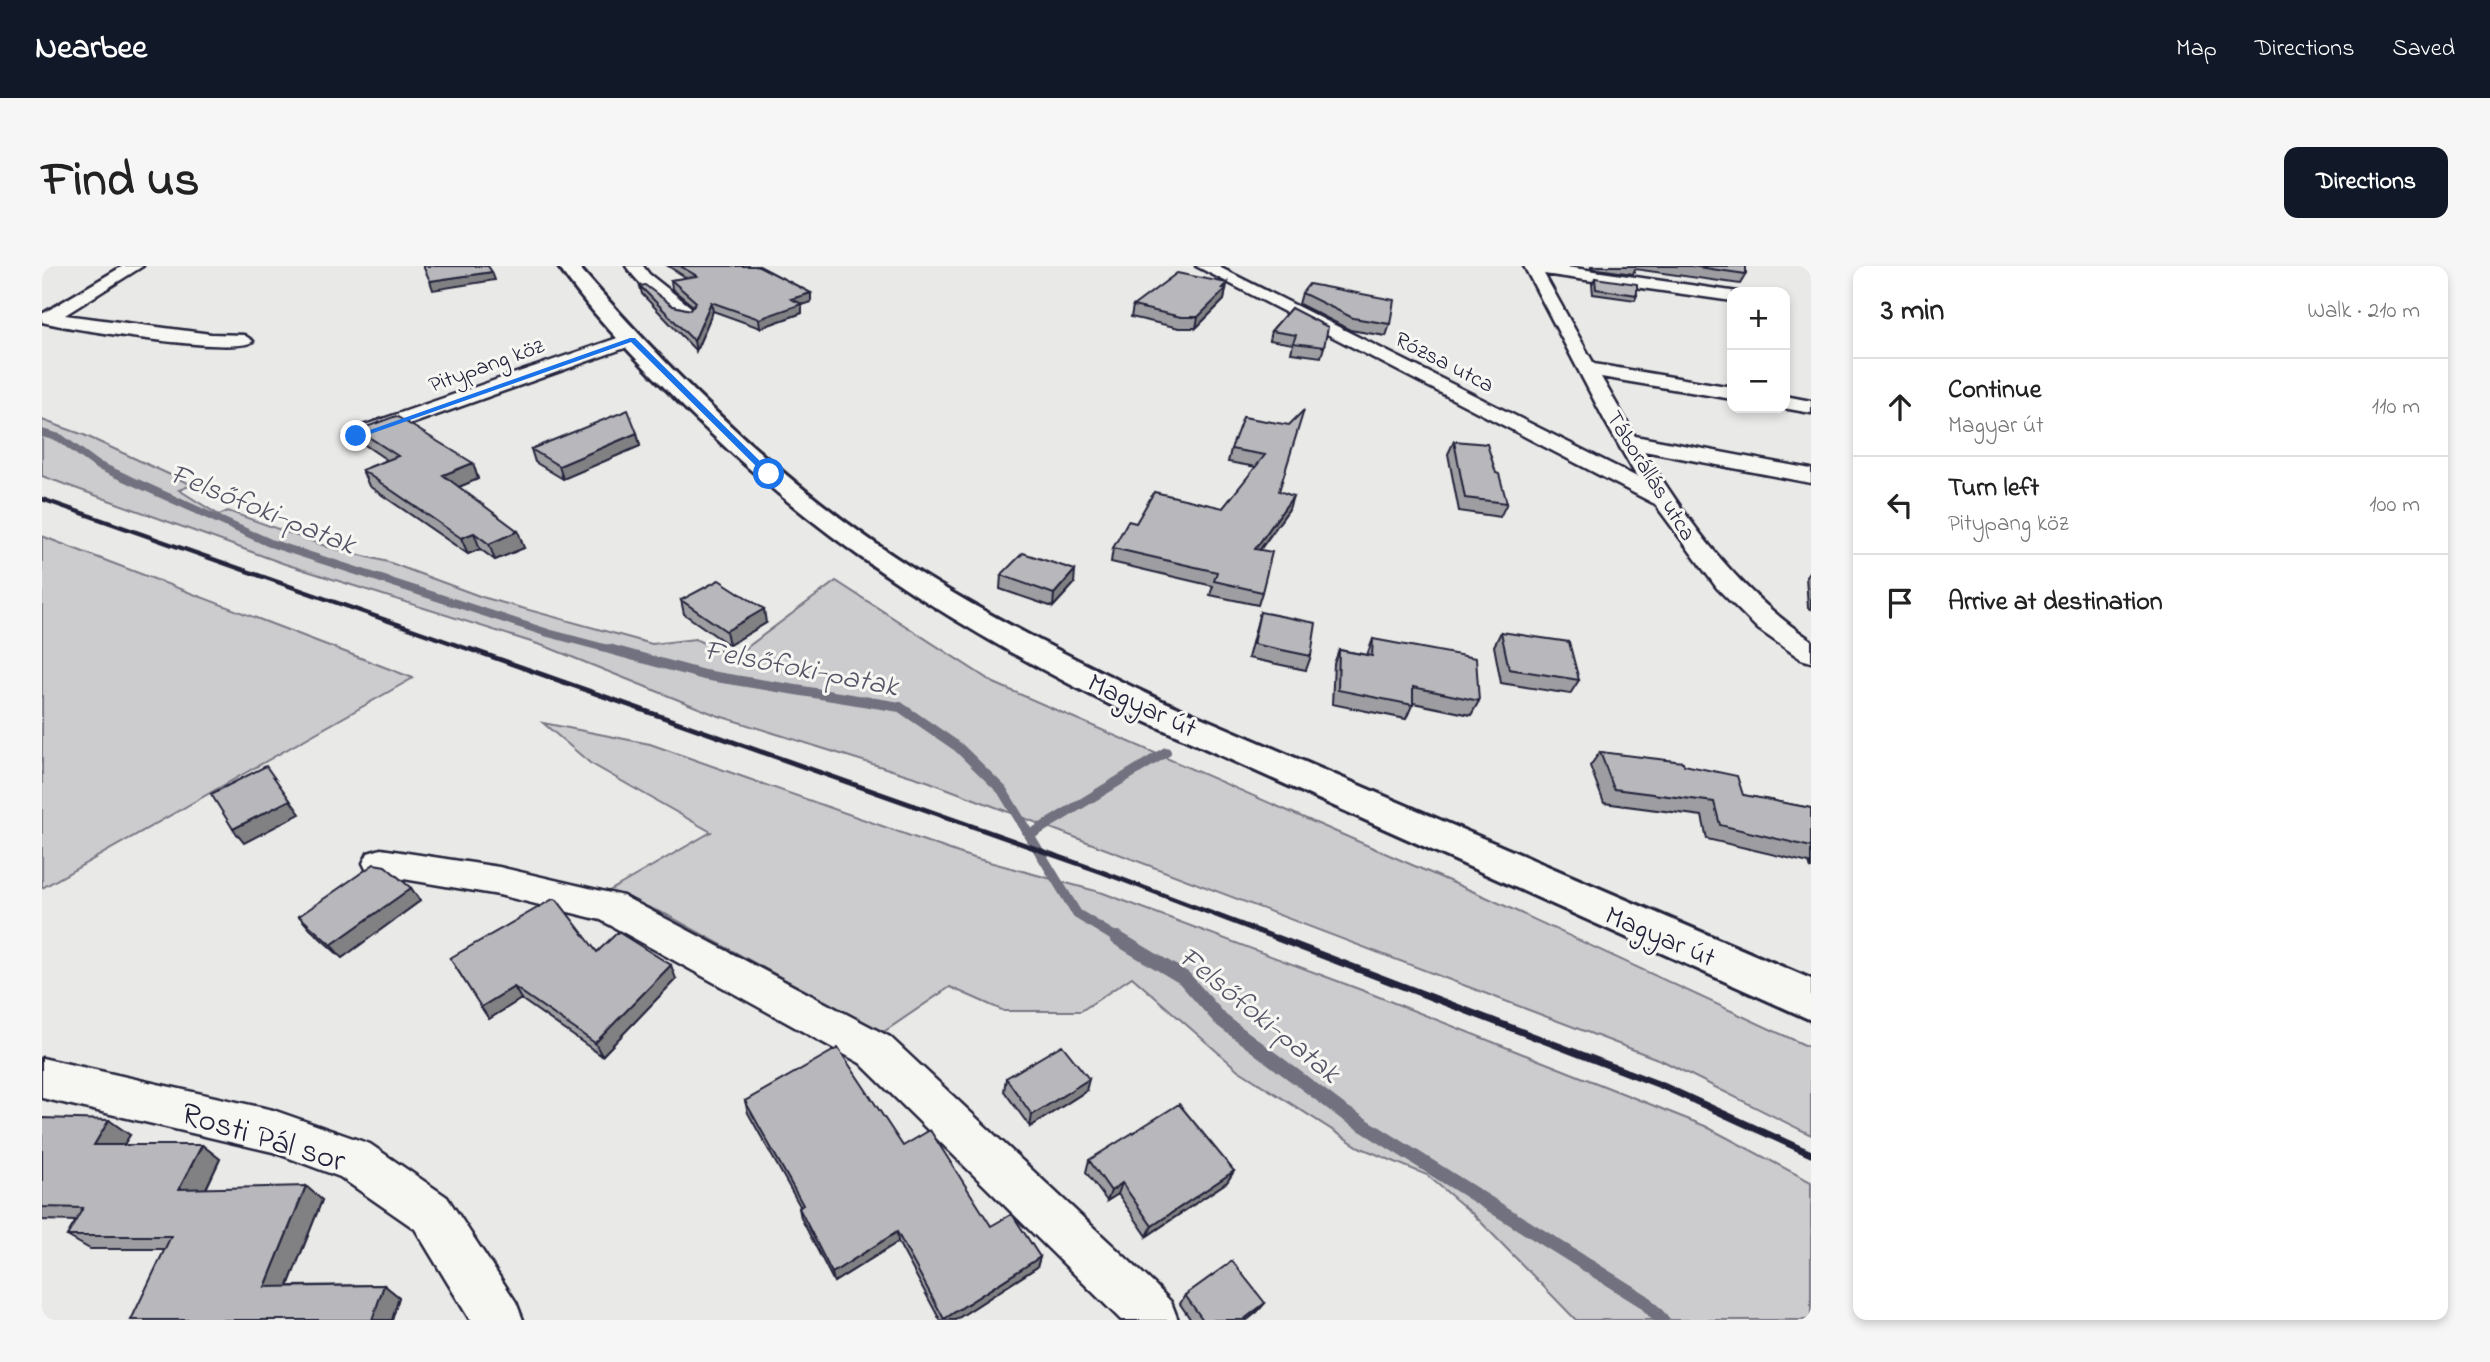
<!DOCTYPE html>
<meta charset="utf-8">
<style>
body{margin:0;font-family:"Indie Flower",sans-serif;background:#f6f6f6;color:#222}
.controls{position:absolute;right:21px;top:21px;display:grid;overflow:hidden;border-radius:14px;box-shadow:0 4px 10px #0003}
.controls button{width:63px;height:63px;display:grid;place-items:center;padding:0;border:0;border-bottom:2px solid #e0e0e0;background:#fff;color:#222;font:35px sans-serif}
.stop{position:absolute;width:21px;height:21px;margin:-16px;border:5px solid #1a73e8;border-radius:50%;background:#fff}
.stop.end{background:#1a73e8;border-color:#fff;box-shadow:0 2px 7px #0008}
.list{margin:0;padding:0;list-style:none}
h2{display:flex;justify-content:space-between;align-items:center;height:91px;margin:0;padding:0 28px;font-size:30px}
h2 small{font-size:23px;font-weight:400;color:#767676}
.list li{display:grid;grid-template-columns:46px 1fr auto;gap:21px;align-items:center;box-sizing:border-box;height:98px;padding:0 28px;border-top:2px solid #e0e0e0}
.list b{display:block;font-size:26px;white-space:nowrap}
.list p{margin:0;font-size:23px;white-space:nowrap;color:#767676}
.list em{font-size:23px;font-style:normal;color:#767676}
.icon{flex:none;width:38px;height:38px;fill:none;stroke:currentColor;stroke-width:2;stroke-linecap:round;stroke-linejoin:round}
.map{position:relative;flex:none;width:1769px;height:1054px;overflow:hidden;border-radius:14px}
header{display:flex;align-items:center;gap:42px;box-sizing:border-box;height:98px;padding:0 35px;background:#111827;color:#fff}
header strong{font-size:33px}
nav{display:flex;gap:38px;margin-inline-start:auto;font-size:24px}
.intro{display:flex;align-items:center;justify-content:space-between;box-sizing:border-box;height:168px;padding:0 42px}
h1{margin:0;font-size:49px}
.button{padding:18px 32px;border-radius:14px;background:#111827;color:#fff;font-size:24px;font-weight:700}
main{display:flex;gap:42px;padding:0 42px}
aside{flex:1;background:#fff;border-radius:14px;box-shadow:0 4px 10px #0003}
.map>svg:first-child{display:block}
</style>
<header>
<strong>Nearbee</strong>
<nav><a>Map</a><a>Directions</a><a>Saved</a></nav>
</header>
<div class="intro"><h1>Find us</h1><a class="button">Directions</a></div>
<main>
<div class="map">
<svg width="1769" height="1054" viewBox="0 0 1769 1054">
<rect width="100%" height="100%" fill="#e9e9e7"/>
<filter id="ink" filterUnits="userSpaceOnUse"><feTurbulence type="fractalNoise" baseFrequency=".0143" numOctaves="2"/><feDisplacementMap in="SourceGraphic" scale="14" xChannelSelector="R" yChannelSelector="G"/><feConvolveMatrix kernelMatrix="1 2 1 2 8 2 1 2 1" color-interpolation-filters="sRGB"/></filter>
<g filter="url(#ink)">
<path fill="#ccccce" stroke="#777784" stroke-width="2" d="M 0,154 L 42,169 L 150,219 L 137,224 L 177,249 L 186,245 L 286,281 L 346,296 L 440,331 L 610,378 L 653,373 L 692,391 L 794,315 L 952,417 L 1446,632 L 1769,782 L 1769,869 L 1621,795 L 885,515 L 674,449 L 505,381 L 243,298 L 0,210 Z
M 0,270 L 10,274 L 371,412 L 0,622 Z
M 501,457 L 608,478 L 925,590 L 1061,627 L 1322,725 L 1663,860 L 1769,916 L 1769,1054 L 1534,1054 L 1432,949 L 1385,909 L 1317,881 L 1196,804 L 1090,711 L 1039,745 L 962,745 L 908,721 L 840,767 L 625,649 L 567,625 L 669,566 L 548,497 Z"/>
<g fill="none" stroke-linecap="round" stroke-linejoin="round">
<path stroke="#71717f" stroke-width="8" d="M 0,167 L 18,172 L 55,199 L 228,277 L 506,367 L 574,385"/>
<path stroke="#71717f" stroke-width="10" d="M 567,383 L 662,409 L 858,441 L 916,481 L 960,524 L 1035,648 L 1078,674
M 988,569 L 1124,486"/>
<path stroke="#71717f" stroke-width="14" d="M 1075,672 L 1142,712 L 1179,754 L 1301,846 L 1602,1035 L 1620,1054"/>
<defs>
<path id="street" d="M 81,0 L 101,0 L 23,49 L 169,68 L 202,69 L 211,75 C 199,90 27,63 0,56 L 0,48 Z
M 584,0 L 601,0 L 607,8 L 650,42 L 653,46 L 650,50 C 632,54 594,15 584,0 Z
M 1154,0 L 1175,0 L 1595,211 L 1564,157 L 1482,0 L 1518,0 L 1696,26 L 1690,26 L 1690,35 L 1502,8 L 1552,98 L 1690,121 L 1690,133 L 1559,111 L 1593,170 L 1769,203 L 1769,217 L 1602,185 C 1647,258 1697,326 1769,374 L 1769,396 L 1759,393 L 1716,363 L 1675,322 L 1613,238 Z
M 590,67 L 599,73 L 597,77 L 322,175 L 306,175 L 303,170 L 306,165 Z
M 1743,130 L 1769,135 L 1769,147 L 1741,142 Z
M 339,583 L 457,601 L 581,630 L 848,771 L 1113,1019 L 1129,1036 L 1136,1054 L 1079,1054 L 818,797 L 559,654 L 457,629 L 326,607 L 321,597 L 326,587 Z
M 0,792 L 231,844 L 328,878 L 405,931 L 474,1036 L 481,1054 L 428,1054 L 373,963 L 298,911 L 231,886 L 0,832 Z"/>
<path id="secondary" d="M 516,0 L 536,0 C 635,115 745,222 873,304 C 951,353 1033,394 1116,433 L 1769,713 L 1769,754 L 1091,450 C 909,361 763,267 621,120 C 584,83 546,43 516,0 Z"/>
</defs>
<use href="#street" stroke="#22223b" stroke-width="5"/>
<use href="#secondary" stroke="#22223b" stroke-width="6"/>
<use href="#street" fill="#f6f6f2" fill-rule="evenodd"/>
<use href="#secondary" fill="#f6f6f2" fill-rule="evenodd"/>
<path stroke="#22223b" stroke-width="4.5" d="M 0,233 L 432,385"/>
<path stroke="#22223b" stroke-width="5" d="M 428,383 L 1060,606 L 1240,674"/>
<path stroke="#22223b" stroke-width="7" d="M 1235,672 L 1621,820 L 1769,888"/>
</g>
<path fill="#9e9ea2" stroke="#22223b" stroke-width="2" d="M 626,0 L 717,0 L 769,27 L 769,36 L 760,39 L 760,47 L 718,62 L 671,45 L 654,85 L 600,28 L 598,20 L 631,40 L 648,44 L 651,40 L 630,23 L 629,14 L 645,12 Z
M 1549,0 L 1704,0 L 1704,8 L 1698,18 L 1593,3 L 1591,8 L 1549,2 Z
M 1553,12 L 1595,29 L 1593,34 L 1551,28 L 1550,18 Z
M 1185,17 L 1182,34 L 1154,62 L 1137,62 L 1089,51 L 1091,40 Z
M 1260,27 L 1348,58 L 1344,70 L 1308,64 L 1257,38 Z
M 1249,42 L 1282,81 L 1279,91 L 1249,87 L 1251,78 L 1227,74 L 1229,65 Z
M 1247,159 L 1237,225 L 1247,243 L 1218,284 L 1220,326 L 1216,339 L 1168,329 L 1171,320 L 1069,296 L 1071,282 L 1094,257 L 1181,242 L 1214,201 L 1186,196 L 1189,183 Z
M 316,164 L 431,197 L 436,213 L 417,221 L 482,282 L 453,294 L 438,283 L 426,288 L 327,220 L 320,204 L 345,194 L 323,179 Z
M 595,167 L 598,180 L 521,213 L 493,196 L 489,183 Z
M 1412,175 L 1465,237 L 1458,251 L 1417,245 L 1406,188 Z
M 1769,303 L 1769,343 L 1766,342 L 1764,310 Z
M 959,309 L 1032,318 L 1011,341 L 958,323 Z
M 639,334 L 724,357 L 687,379 L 642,348 Z
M 1218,346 L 1269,390 L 1264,404 L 1206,392 Z
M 1459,366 L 1537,414 L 1528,428 L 1459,417 L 1452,380 Z
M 1331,373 L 1437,435 L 1429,449 L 1371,437 L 1364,453 L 1290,438 L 1292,398 L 1297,384 L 1325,389 Z
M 1558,486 L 1642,499 L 1701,529 L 1769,542 L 1769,603 L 1767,597 L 1665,573 L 1660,550 L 1562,537 L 1548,500 Z
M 369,622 L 378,635 L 300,692 L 268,663 L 257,650 Z
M 555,686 L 634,713 L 560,790 L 479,733 L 447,753 L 408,692 Z
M 964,812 L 1044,825 L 988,861 L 962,825 Z
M 703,835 L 861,880 L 949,960 L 998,991 L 995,1001 L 913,1054 L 898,1054 L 856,976 L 792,1016 L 759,952 L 757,942 L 758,940 L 706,847 Z
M 0,852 L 88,869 L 81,879 L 160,879 L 178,893 L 164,923 L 280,934 L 246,1020 L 342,1019 L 357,1031 L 350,1054 L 123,983 L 48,983 L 25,970 L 34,955 L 0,954 Z
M 1047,894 L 1192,905 L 1185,916 L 1105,970 L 1076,928 L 1065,935 L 1044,906 Z
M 1143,1029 L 1223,1037 L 1215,1046 L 1205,1054 L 1149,1054 L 1138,1038 Z"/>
<path fill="#818184" stroke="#22223b" stroke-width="2" d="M 450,6 L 453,14 L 391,24 L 388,15 Z
M 1185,17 L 1182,34 L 1154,62 L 1156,51 Z
M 769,27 L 769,36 L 760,39 L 760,47 L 718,62 L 717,53 L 749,33 Z
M 669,36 L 671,45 L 654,85 L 652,75 Z
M 595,167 L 598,180 L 521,213 L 517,200 Z
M 431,197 L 436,213 L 407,225 L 401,209 Z
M 1251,230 L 1247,243 L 1209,296 L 1213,283 Z
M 476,265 L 482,282 L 453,294 L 447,278 Z
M 432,267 L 438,283 L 426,288 L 419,272 Z
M 1033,304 L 1032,318 L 1011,341 L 1012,328 Z
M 722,343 L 724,357 L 687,379 L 684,365 Z
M 248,534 L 258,548 L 202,577 L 191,563 Z
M 369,622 L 378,635 L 300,692 L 289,679 Z
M 629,699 L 634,713 L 560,790 L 553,777 Z
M 472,721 L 479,733 L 447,753 L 439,741 Z
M 1047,813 L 1044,825 L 988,861 L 990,849 Z
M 67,854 L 88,869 L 73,893 L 52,879 Z
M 160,879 L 178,893 L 157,937 L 137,923 Z
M 1192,905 L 1185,916 L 1105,970 L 1110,960 Z
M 1080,917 L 1076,928 L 1065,935 L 1069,925 Z
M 264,920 L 280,934 L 241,1032 L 223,1021 Z
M 855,966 L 856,976 L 792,1016 L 790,1007 Z
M 998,991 L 995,1001 L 913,1054 L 902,1054 L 902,1053 Z
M 342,1019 L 357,1031 L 350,1054 L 330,1054 Z
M 1223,1037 L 1215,1046 L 1205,1054 L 1201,1054 Z"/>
<path fill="#b8b8bc" stroke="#22223b" stroke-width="2" d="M 381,0 L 446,0 L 450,6 L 388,15 Z
M 638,0 L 717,0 L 769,27 L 749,33 L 760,38 L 717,53 L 669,36 L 652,75 L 598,20 L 603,19 L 631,40 L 648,44 L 654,36 L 629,14 L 655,10 Z
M 1649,0 L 1704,0 L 1704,8 Z
M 1135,7 L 1185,17 L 1180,22 L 1184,23 L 1156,51 L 1139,51 L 1091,40 Z
M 1553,12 L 1595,18 L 1595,29 L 1554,23 Z
M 1267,18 L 1352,34 L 1348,58 L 1311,52 L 1260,27 Z
M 1249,42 L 1286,61 L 1282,81 L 1251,77 L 1254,69 L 1229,65 Z
M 586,144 L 595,167 L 517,200 L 489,183 Z
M 1262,144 L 1237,225 L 1251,230 L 1213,283 L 1230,286 L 1220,326 L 1172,315 L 1175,306 L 1071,282 L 1086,255 L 1094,257 L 1112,226 L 1181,242 L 1223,189 L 1189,183 L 1201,151 L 1247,159 Z
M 354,150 L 431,197 L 401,209 L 476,265 L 447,278 L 432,267 L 419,272 L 320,204 L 356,190 L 316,164 Z
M 1412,175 L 1445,178 L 1454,207 L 1457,208 L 1465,237 L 1423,232 Z
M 981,287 L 1033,304 L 1012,328 L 959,309 Z
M 677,314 L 722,343 L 684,365 L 639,334 Z
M 1218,346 L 1274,357 L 1269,390 L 1211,378 Z
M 1459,366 L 1527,376 L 1537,414 L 1467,403 Z
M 1331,373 L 1434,392 L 1437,435 L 1371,421 L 1371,439 L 1296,424 L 1297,384 L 1330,390 Z
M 1558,486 L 1641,496 L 1642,499 L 1695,510 L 1701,529 L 1769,542 L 1769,581 L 1678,559 L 1672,536 L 1572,523 Z
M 224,500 L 248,534 L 191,563 L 169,528 Z
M 332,598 L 343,600 L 369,622 L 289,679 L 257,650 Z
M 511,633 L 515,634 L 555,686 L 576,666 L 629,699 L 553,777 L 472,721 L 439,741 L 408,692 Z
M 1020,779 L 1047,813 L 990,849 L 964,812 Z
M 796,782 L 861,880 L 888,864 L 949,960 L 970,948 L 998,991 L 902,1053 L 855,966 L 790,1007 L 757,942 L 761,939 L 703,835 Z
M 1137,838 L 1192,905 L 1110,960 L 1080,917 L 1069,925 L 1047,894 Z
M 0,852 L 67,854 L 52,879 L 160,879 L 137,923 L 264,920 L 223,1021 L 342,1019 L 330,1054 L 89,1054 L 129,970 L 25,970 L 41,942 L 0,941 Z
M 1190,995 L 1223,1037 L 1201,1054 L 1161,1054 L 1143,1029 Z"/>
</g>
<path fill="#1a73e8" d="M 588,72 L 593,72 L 730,207 L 730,210 L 724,210 L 589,76 L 317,172 L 311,170 Z"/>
<g text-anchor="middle" stroke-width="6" stroke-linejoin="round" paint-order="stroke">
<g font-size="23" fill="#22223b" stroke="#f6f6f2">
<text transform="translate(1403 95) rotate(27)" y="8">Rózsa utca</text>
<text transform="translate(444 98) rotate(-20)" y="8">Pitypang köz</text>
<text transform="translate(1610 209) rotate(58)" y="8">Táborállás utca</text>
</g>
<g font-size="28" fill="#22223b" stroke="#f6f6f2">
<text transform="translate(1101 438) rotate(25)" y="10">Magyar út</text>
<text transform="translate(1619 669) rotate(23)" y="10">Magyar út</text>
</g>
<g font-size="30" font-style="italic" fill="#565668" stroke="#f6f6f2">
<text transform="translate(221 242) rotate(22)" y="10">Felsőfoki-patak</text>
<text transform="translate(759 401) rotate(11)" y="10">Felsőfoki-patak</text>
<text transform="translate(1218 748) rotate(39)" y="10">Felsőfoki-patak</text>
</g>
<g font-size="33" fill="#22223b" stroke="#f6f6f2">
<text transform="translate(222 869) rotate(17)" y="12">Rosti Pál sor</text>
</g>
</g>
</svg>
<div class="controls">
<button>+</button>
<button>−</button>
</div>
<div class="stop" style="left:727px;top:208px"></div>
<div class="stop end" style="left:314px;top:170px"></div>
</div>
<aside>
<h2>3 min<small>Walk · 210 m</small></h2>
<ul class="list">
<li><svg class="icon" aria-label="ahead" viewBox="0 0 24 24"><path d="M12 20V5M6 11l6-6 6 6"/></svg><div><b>Continue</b><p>Magyar út</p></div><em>110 m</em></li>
<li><svg class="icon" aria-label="left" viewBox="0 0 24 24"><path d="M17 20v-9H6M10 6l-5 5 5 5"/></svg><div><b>Turn left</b><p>Pitypang köz</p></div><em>100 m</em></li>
<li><svg class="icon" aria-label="arrive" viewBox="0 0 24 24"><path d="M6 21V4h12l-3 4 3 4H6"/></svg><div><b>Arrive at destination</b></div></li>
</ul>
</aside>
</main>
